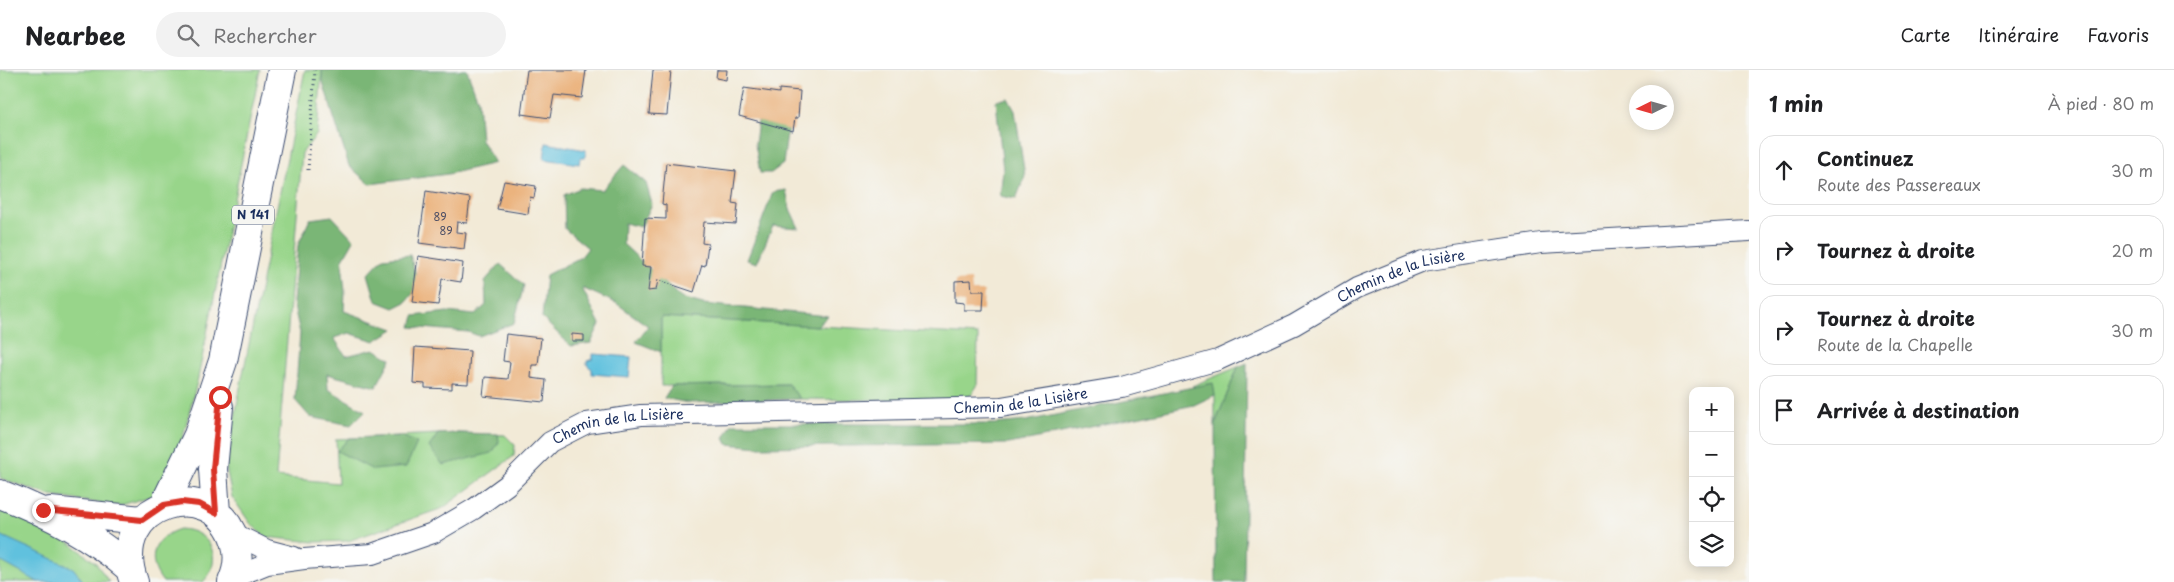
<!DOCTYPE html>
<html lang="fr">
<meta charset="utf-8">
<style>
body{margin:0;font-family:"Playpen Sans",sans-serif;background:#f2f2f2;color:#202124}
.controls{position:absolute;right:15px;bottom:15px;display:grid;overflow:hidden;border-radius:10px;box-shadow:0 2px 12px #0003}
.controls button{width:45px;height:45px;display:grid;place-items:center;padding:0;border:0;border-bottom:1px solid #e0e0e0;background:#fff;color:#202124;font:25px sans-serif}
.compass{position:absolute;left:1629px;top:15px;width:45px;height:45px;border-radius:50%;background:#fff;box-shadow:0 2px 12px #0003;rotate:265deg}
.stop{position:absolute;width:15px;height:15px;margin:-11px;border:4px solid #d93025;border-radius:50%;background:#fff}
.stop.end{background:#d93025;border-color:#fff;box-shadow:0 1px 5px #0008}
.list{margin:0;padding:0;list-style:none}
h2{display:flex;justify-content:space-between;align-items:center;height:65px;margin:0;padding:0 20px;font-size:21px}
h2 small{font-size:16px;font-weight:400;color:#757577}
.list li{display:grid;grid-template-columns:32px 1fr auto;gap:15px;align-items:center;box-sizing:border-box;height:70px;margin:0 10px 10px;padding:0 10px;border:1px solid #e0e0e0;border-radius:15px}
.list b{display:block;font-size:19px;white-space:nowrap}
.list p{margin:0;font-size:16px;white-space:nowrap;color:#757577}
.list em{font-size:16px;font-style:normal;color:#757577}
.icon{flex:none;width:28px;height:28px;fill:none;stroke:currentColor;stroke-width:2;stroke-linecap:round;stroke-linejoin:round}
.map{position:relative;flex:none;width:1749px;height:512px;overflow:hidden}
header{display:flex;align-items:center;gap:30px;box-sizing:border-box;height:70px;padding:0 25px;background:#fff;border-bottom:1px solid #e0e0e0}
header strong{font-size:24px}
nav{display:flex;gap:28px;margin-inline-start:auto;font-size:18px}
.search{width:350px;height:45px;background:#f2f2f2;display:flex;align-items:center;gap:12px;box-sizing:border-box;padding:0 18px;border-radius:28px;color:#757577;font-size:19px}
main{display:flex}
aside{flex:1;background:#fff}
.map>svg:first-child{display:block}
</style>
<header>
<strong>Nearbee</strong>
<div class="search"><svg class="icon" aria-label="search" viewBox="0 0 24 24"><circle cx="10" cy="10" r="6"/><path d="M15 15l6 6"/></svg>Rechercher</div>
<nav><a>Carte</a><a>Itinéraire</a><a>Favoris</a></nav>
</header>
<main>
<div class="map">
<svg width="1749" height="512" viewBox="0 0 1749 512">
<rect width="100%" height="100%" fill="#f6f6f2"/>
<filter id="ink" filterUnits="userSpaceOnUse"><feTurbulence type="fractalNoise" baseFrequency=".02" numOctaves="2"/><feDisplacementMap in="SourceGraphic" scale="10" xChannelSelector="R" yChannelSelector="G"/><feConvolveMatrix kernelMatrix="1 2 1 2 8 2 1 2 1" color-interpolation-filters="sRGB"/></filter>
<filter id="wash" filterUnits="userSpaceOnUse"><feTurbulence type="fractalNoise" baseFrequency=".0096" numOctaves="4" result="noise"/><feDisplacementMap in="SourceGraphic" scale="20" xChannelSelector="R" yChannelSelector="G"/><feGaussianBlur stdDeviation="1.12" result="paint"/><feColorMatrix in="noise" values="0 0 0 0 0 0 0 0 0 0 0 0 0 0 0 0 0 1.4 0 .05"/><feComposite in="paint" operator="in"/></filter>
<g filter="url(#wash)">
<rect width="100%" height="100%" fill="#f2ead7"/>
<path fill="#98d58a" stroke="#5a8274" d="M 0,0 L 260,0 L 198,308 L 182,371 L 158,424 L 118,436 L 51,426 L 0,408 Z
M 305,0 L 322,0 L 317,64 L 302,83 L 276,407 L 338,413 L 336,369 L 459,363 L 505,365 L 515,375 L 514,386 L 443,438 L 348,471 L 314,472 L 265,467 L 250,453 L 232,427 L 226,397 L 240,318 Z
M 661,247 L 978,265 L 977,316 L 967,331 L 800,329 L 788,314 L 661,316 Z
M 1238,297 L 1215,354 L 1215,325 L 1192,316 Z
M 0,439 L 51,458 L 96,493 L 109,512 L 0,512 Z
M 180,459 C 210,460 225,489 203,512 L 163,512 C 145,490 153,467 180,459 Z"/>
<path fill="#7ab676" stroke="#4a726a" d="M 322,0 L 467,0 L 478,30 L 481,70 L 495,93 L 448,104 L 370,114 L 349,96 L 322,9 Z
M 1008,28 L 1015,41 L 1025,106 L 1016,129 L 1000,126 L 1003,100 L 996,31 Z
M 760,35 L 790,41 L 783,94 L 771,103 L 760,103 L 755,74 Z
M 624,95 L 646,113 L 652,134 L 641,157 L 624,153 L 623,174 L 681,228 L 703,234 L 828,246 L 817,256 L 661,247 L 661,282 L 636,272 L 648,256 L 616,233 L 582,218 L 600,254 L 591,273 L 571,276 L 542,248 L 546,205 L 581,187 L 588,178 L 565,159 L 564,125 L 580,118 L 602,120 Z
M 786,120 L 790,139 L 799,158 L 773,156 L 757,193 L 747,190 L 773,122 Z
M 332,146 L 354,170 L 342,191 L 345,222 L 344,241 L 394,259 L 375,271 L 349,263 L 334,268 L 346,286 L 374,279 L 391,289 L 376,317 L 327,304 L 328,319 L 365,341 L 351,355 L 310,347 L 295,330 L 300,263 L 293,232 L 298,175 L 310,149 Z
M 410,185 L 419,216 L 406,232 L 394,238 L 376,231 L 368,204 L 383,188 Z
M 500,194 L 524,215 L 514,253 L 479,266 L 468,262 L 411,257 L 414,246 L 447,242 L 475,245 L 486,235 L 485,211 Z
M 1247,293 L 1244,512 L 1216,512 L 1215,354 L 1238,297 Z
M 1213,313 L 1215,325 L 1194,335 L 1009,374 L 759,377 L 727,374 L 724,368 L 732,354 L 994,354 L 1026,351 Z
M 788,314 L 800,329 L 688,333 L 664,328 L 672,316 Z
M 459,363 L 498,364 L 499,372 L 492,383 L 443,395 L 429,377 L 438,364 Z
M 402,366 L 417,373 L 406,397 L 373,400 L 337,381 L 349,368 Z"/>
<path fill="#60c1de" stroke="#3e789e" d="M 546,73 L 586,80 L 585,88 L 580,88 L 579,94 L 544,89 Z
M 593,284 L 631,287 L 629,307 L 592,304 L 592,299 L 587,295 L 587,291 L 593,289 Z
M 0,465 L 73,498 L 84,512 L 38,512 L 0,491 Z"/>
<g id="blocks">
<path fill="#ebb37e" d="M 527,0 L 586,0 L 582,28 L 554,25 L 550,48 L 521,44 Z
M 653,0 L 671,0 L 667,45 L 649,44 Z
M 717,0 L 727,0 L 726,10 L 716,8 Z
M 744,18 L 779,23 L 779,19 L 800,21 L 798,48 L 795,48 L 793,61 L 739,46 Z
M 666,93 L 736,101 L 732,133 L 738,134 L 736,154 L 704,152 L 702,173 L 708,174 L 705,196 L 702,195 L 694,222 L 658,210 L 656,220 L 648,221 L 651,197 L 642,196 L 645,148 L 666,149 L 666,135 L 662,134 Z
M 504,111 L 536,116 L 534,128 L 530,127 L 528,144 L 497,139 Z
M 426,121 L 470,128 L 467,153 L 457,152 L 456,162 L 466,163 L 464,179 L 419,173 Z
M 418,186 L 463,193 L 461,212 L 442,209 L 438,235 L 412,232 Z
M 971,210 L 972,221 L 984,221 L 983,240 L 964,240 L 964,233 L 955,232 L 955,211 Z
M 506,264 L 541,268 L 538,295 L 532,295 L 531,308 L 546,310 L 544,332 L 483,326 L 485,307 L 508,309 L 510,292 L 503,291 Z
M 572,264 L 584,265 L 584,271 L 572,271 Z
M 415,277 L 470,281 L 468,314 L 452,313 L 452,319 L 425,318 L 425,314 L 413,313 Z"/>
</g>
</g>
<g filter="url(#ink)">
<use href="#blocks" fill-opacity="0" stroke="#3b4b70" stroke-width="1"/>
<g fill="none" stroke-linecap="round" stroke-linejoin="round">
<defs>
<g id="street">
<path d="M 233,463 L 267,480 L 294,487"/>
<path id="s1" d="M 235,507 L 267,494 L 304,489 L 372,484 L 433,463 L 474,439 L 507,415 L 550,372 L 587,353 L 641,345 L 1001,337 L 1122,317 L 1218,290 L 1294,255 L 1357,218 L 1423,191 L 1541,173 L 1749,161"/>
</g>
<path id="secondary" d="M 0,424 C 47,442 90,464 128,497
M 50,441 L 142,450"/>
<path id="primary" d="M 164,435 L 198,365 L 223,291 L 282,0
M 216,443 L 213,399 L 219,337
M 134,512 C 105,432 213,402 235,471 C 239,484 238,499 232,512"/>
</defs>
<use href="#street" stroke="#3b4b70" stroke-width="22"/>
<use href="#secondary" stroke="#3b4b70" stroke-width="30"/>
<use href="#primary" stroke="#3b4b70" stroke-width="30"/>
<path stroke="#3b4b70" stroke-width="3" stroke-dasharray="1 4" stroke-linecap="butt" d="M 308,100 L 315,0"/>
<use href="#street" stroke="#fff" stroke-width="20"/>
<use href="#secondary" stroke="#fff" stroke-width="28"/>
<use href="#primary" stroke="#fff" stroke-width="28"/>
</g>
</g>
<g fill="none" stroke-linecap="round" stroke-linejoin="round" filter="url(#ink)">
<path stroke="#d93025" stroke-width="6" d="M 43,440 L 142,450 L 164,435 L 182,432 L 199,434 L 216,443 L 213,399 L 220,327"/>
</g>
<g text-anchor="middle" stroke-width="4.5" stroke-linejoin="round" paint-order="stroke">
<g font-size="11" fill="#4f5066">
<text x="440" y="151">89</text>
<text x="446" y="165">89</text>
</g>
<rect fill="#f6f6f2" stroke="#5d6b8a" stroke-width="1" x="232" y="135.5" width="42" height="19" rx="4"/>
<g font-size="12" font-weight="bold" fill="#1b2f5e">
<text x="253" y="149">N 141</text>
</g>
<g font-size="14" fill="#1b2f5e" stroke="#f6f6f2">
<text dy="5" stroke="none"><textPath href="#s1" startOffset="1235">Chemin de la Lisière</textPath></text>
<text dy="5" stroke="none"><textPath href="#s1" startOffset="830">Chemin de la Lisière</textPath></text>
<text dy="5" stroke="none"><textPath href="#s1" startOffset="425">Chemin de la Lisière</textPath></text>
</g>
</g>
</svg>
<div class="controls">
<button>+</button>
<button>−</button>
<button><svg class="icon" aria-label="locate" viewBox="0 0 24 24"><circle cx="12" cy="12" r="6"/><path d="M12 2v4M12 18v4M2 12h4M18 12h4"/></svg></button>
<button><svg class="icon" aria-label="layers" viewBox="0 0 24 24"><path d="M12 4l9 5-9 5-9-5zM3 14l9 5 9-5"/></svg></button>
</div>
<svg class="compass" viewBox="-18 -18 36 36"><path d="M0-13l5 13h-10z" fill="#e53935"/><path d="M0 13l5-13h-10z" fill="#757577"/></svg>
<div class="stop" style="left:220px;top:327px"></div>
<div class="stop end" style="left:43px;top:440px"></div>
</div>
<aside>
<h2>1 min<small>À pied · 80 m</small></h2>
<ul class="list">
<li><svg class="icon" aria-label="ahead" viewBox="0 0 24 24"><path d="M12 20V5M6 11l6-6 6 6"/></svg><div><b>Continuez</b><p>Route des Passereaux</p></div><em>30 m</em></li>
<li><svg class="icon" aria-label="right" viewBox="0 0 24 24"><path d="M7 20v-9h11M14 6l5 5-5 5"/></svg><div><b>Tournez à droite</b></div><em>20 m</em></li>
<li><svg class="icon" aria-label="right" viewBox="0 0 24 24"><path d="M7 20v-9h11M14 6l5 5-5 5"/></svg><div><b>Tournez à droite</b><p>Route de la Chapelle</p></div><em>30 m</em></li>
<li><svg class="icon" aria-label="arrive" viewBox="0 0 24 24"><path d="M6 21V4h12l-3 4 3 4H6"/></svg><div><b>Arrivée à destination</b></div></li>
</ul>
</aside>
</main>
